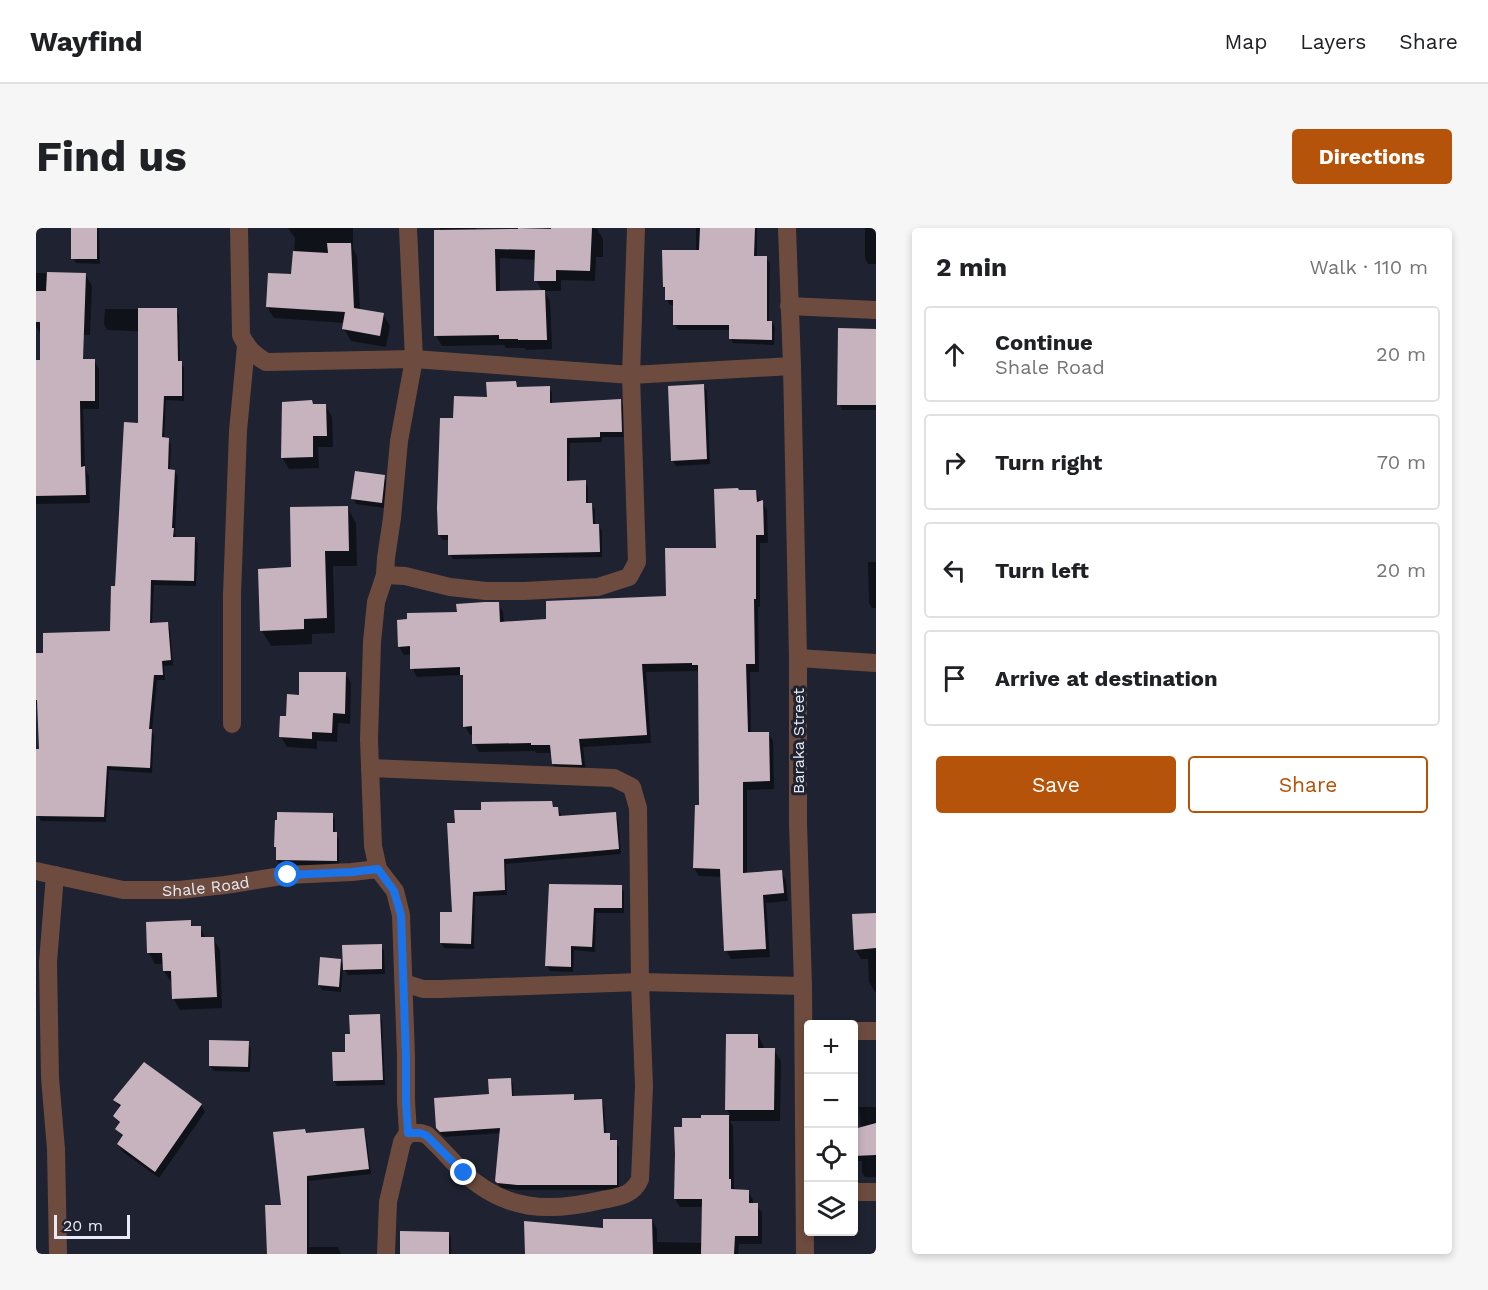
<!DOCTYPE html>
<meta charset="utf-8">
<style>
body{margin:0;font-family:"Work Sans",sans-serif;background:#f6f6f6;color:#202124}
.controls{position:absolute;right:18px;bottom:18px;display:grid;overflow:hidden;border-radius:6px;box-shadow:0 3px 9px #0003}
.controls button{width:54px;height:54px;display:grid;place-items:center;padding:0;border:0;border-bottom:2px solid #e0e0e0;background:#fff;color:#202124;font:30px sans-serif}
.scale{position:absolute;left:18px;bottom:15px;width:76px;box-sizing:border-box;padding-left:6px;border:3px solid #e8ebf5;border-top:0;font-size:16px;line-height:21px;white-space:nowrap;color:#e8ebf5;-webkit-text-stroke:4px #1f2230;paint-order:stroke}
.stop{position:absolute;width:18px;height:18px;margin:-14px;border:4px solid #1a73e8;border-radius:50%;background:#fff}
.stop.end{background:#1a73e8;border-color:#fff;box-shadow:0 2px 6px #0008}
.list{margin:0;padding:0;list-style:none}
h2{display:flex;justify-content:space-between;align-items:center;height:78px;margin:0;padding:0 24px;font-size:26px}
h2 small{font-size:20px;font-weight:400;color:#757577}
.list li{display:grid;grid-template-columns:39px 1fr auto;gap:18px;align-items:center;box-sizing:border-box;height:96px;margin:0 12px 12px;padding:0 12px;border:2px solid #e0e0e0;border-radius:6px}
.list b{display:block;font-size:22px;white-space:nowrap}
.list p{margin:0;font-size:20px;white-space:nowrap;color:#757577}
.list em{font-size:20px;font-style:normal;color:#757577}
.actions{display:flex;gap:12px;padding:18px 24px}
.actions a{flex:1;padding:14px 0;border:2px solid #b45309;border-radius:6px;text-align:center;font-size:21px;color:#b45309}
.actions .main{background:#b45309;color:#fff}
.icon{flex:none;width:33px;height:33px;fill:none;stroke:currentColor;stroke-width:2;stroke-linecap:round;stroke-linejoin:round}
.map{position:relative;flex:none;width:840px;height:1026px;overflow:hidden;border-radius:6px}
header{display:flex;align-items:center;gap:36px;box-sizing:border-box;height:84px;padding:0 30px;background:#fff;border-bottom:2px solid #e0e0e0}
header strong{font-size:28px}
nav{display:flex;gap:33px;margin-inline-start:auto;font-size:21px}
.intro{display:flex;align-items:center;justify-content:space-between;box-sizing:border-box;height:144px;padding:0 36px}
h1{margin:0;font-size:42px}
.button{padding:15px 27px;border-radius:6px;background:#b45309;color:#fff;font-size:21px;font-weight:700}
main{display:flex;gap:36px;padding:0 36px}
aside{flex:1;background:#fff;border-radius:6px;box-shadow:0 3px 9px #0003}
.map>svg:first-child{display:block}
</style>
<header>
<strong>Wayfind</strong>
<nav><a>Map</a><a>Layers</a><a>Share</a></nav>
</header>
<div class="intro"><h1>Find us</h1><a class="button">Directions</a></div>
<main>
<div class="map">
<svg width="840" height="1026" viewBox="0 0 840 1026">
<rect width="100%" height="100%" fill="#1f2230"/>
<path fill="#0007" fill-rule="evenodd" d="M 37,0 L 63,0 L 64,36 L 40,35 L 37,30 Z
M 252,0 L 317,0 L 317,21 L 321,28 L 324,82 L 347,86 L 354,98 L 350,119 L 315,113 L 308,101 L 309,95 L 238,90 L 231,79 L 257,48 L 259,10 Z
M 404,0 L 440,0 L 440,3 L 520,3 L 518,0 L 559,0 L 558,1 L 561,1 L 567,11 L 567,29 L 560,29 L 559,53 L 525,52 L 525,63 L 508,63 L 514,73 L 516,121 L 490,122 L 489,120 L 470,120 L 468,117 L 406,118 L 400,108 ZM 464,30 L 500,32 L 500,52 L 506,63 L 464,65 Z
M 660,0 L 721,0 L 721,30 L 730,30 L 734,35 L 733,94 L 736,94 L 739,99 L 738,117 L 697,115 L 694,110 L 694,102 L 642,102 L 639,97 L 638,77 L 634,77 L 631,72 L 631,64 L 628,59 L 660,24 Z
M 829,0 L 840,0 L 840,36 L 832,36 L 829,30 Z
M 0,45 L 49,46 L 56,58 L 54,107 L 4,105 L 0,98 Z
M 69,81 L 140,81 L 143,87 L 144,135 L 145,134 L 148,140 L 148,173 L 130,172 L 128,211 L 132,211 L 135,217 L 134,243 L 139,243 L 142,249 L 139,304 L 140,310 L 159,311 L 162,316 L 160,358 L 118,357 L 116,396 L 131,395 L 134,401 L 137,437 L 128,438 L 129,452 L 121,452 L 116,503 L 118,508 L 116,545 L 73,542 L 70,594 L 5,593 L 2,588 L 2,568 L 0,568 L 0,534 L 4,523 L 3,477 L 0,477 L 0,427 L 9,427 L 75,405 L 80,360 L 118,104 L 71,102 L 68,96 Z
M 840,101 L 840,182 L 806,182 L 803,176 Z
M 0,132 L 58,132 L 63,141 L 63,181 L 47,181 L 49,241 L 53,248 L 54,275 L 0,276 Z
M 479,154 L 482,159 L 513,159 L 516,165 L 516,176 L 584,172 L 587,178 L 588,209 L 566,209 L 566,214 L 534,215 L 533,254 L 549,254 L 552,259 L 552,276 L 555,276 L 559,281 L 559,297 L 563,297 L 566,303 L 566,329 L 417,331 L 414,326 L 413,312 L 407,312 L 403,307 L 419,192 Z
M 668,158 L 671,163 L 674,236 L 640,238 L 637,232 Z
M 289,177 L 296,189 L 297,219 L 282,219 L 283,240 L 253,241 L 246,229 L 278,178 Z
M 348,249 L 351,254 L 348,280 L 320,276 L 317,271 Z
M 720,263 L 724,274 L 726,274 L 731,282 L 732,315 L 724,315 L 724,379 L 722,379 L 723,444 L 714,444 L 715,505 L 732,505 L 737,513 L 738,561 L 711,562 L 711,646 L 745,644 L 750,652 L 752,673 L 730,675 L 734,729 L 695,731 L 690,722 L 686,649 L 663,648 L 658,640 L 660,578 L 665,579 L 662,445 L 661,443 L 610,444 L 615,515 L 547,519 L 550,545 L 522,544 L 517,536 L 516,525 L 501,525 L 499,523 L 443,524 L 438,516 L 438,506 L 434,507 L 429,498 L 428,451 L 426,447 L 381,449 L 376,440 L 375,426 L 368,427 L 363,419 L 422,385 L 462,376 L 467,384 L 468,395 L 511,393 L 632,370 L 682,321 L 703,264 Z
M 311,279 L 320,295 L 321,338 L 297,338 L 299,405 L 276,406 L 276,416 L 235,418 L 226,403 L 257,341 Z
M 832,334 L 840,334 L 840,380 L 836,380 L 833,375 Z
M 309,445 L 315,455 L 314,496 L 302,495 L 301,514 L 281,513 L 281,521 L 251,519 L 245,509 L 252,490 L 264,468 Z
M 516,575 L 519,581 L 522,581 L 525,586 L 525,590 L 579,586 L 582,591 L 585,626 L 470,636 L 471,667 L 439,668 L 438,721 L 408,720 L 405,715 L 418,686 L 420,597 L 447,584 Z
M 296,587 L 299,592 L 299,606 L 303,611 L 303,638 L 244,637 L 241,632 Z
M 515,658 L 585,659 L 588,664 L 588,685 L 560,685 L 559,724 L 538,722 L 537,744 L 514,743 L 511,738 Z
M 840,686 L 840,764 L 839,764 L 833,754 L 832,731 L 825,731 L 819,721 Z
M 154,694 L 158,700 L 164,699 L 170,711 L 177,710 L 184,722 L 186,780 L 144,782 L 137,770 L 137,754 L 135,754 L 128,743 L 128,736 L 119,736 L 113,725 Z
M 345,717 L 348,723 L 349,746 L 312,747 L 307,739 L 305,764 L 286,762 L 283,757 L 304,732 L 309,740 Z
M 343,787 L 346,793 L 349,857 L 301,858 L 298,853 L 311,825 L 315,807 Z
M 722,807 L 728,819 L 728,822 L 738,822 L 745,833 L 744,893 L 694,893 L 697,898 L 698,959 L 699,961 L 712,963 L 717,972 L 717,976 L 721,977 L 726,985 L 726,1016 L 703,1016 L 702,1026 L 490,1026 L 568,1001 L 616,992 L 621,1001 L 621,1014 L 667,1015 L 668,979 L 644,979 L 639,971 L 648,900 L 666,891 L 666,889 L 695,889 L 691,882 Z
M 212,815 L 215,820 L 214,844 L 178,843 L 174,838 Z
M 474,851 L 477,856 L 478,870 L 537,868 L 540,873 L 565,873 L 568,878 L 570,906 L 573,906 L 576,914 L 580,914 L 583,919 L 583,962 L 484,962 L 465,960 L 460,953 L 465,905 L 409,909 L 405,906 L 402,900 L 455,867 Z
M 79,872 L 165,877 L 169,884 L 123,950 L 87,924 L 82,916 L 87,910 L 81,901 L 84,897 L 79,888 L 84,880 Z
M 823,879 L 840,879 L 840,949 L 829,949 L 826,944 L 826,933 L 819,933 L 818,929 L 818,902 L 825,900 Z
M 327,901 L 330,906 L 335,946 L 273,953 L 273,1019 L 302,1019 L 305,1026 L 232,1026 L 246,978 L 271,907 Z
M 412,1005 L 415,1010 L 415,1026 L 365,1026 Z"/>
<path fill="#c7b3be" d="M 35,0 L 61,0 L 61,31 L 35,31 Z
M 482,0 L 515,1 L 515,0 L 556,0 L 554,43 L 520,42 L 520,53 L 498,53 L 499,22 L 459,21 L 460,63 L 509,62 L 511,112 L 482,112 L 482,111 L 463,111 L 463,107 L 398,108 L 398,2 L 482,1 Z
M 664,0 L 719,0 L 718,28 L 731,28 L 731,93 L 736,93 L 736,112 L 693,111 L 693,97 L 637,97 L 637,72 L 629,72 L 629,59 L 627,59 L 626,22 L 663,22 Z
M 291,15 L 315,15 L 318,80 L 348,85 L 344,108 L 306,101 L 309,84 L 230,79 L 232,45 L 255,46 L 257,23 L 292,25 Z
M 11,44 L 50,45 L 47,131 L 59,131 L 59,173 L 44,173 L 45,239 L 49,238 L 50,267 L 0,268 L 0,132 L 4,132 L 4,94 L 0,94 L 0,63 L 10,63 Z
M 102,80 L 141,80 L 142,133 L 146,133 L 146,168 L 128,168 L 126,209 L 133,210 L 132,241 L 139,242 L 136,300 L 138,300 L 137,309 L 159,309 L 158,353 L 115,352 L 114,395 L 132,394 L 135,432 L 126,433 L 127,447 L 118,447 L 113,501 L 116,501 L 114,540 L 71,538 L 68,589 L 0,588 L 0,521 L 3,521 L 1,472 L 0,472 L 0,425 L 7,425 L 7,405 L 74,403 L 75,358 L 79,358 L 88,194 L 102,195 Z
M 802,100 L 840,101 L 840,177 L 801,177 Z
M 480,153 L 481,159 L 514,158 L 514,175 L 585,171 L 586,204 L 564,204 L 564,209 L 531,210 L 531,253 L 550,252 L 550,275 L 556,275 L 557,296 L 563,296 L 564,324 L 412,327 L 412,307 L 402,307 L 401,280 L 404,190 L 417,190 L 418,168 L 451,169 L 450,154 Z
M 668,156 L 671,231 L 635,233 L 632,158 Z
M 276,172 L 277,176 L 290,176 L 291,208 L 277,208 L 277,229 L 245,230 L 246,174 Z
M 319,243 L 349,247 L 346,275 L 315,271 Z
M 702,260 L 703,262 L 720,262 L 721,274 L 727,272 L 728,307 L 720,307 L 720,371 L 718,371 L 719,436 L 710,436 L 712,504 L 733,504 L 734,553 L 707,554 L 707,645 L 746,642 L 748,665 L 727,667 L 730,721 L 688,723 L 684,641 L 657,640 L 659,577 L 663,577 L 662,437 L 656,437 L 656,435 L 606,436 L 611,507 L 543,511 L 546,537 L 516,536 L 514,517 L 495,517 L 495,515 L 436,516 L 436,498 L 427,499 L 427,447 L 424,447 L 424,439 L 374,441 L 374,418 L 362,419 L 361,392 L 371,391 L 371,385 L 421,384 L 420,376 L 449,374 L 463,374 L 464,394 L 510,391 L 510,373 L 630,368 L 629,320 L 680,320 L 678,261 Z
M 312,278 L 313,323 L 289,323 L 291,390 L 268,391 L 268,401 L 224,403 L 222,341 L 255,339 L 254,279 Z
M 263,444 L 310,444 L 309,486 L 297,485 L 296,505 L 276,504 L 276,511 L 243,509 L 244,488 L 250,488 L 251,466 L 263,467 Z
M 516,573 L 517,579 L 522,579 L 523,588 L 580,584 L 583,621 L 468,631 L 469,662 L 437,664 L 435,716 L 404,715 L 404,684 L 416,684 L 411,595 L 419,595 L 418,582 L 445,582 L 445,574 Z
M 241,584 L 297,585 L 297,604 L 301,604 L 301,633 L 240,632 L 240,619 L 238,619 L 239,592 L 241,592 Z
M 513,656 L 586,657 L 586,680 L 558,680 L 556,719 L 535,718 L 535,739 L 509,738 Z
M 840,685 L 840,720 L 818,722 L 816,686 Z
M 155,692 L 155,698 L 165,698 L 165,709 L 178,709 L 181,769 L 136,771 L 135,743 L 127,743 L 126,725 L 111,725 L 110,694 Z
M 346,716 L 346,741 L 307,742 L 306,717 Z
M 284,729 L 305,731 L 303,759 L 282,757 Z
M 344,786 L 347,852 L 297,853 L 296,824 L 309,824 L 309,806 L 314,806 L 313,787 Z
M 690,806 L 722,806 L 722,820 L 739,820 L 738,882 L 689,882 Z
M 173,812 L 213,813 L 212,839 L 173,838 Z
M 108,834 L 166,876 L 119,944 L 81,916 L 87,907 L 79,901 L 84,894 L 77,888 L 85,877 L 77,872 Z
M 475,850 L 476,868 L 538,866 L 538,872 L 566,871 L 568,905 L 574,905 L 574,912 L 581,912 L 581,957 L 481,957 L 461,955 L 459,953 L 464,900 L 404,904 L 400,900 L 398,870 L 453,866 L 452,851 Z
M 665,887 L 693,887 L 693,951 L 695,951 L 695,961 L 713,962 L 713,975 L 722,975 L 722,1008 L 699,1008 L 698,1026 L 665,1026 L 666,971 L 638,971 L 639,926 L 638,899 L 646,899 L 646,890 L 665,890 Z
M 840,895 L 840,927 L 818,928 L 818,901 Z
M 328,900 L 333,941 L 271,948 L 271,1026 L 231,1026 L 229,977 L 245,977 L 237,904 L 269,901 L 270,905 Z
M 567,991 L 616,991 L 617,1026 L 489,1026 L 488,993 L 567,1000 Z
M 364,1003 L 413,1004 L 413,1026 L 364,1026 Z"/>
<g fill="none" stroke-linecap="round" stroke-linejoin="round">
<g stroke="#6d4c3f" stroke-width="18">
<path d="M 203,0 L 205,107 C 211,120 218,127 230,134 L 378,131 L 595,147 L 756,138"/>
<path d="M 751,0 L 756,138 L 762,430 L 762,595 L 767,758 L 769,1026"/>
<path d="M 753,78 L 840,82"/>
<path d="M 349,347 L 369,348 L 414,359 L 450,363 L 488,363 L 562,359 L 593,349 L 601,334 L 595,147 L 600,0"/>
<path d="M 762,430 L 840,435"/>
<path d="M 196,496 L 196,367 L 202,203 L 210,118"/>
<path d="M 334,540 L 578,550 L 596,559 L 602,580 L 604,754 L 608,858 L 604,951 C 597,968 581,969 566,972 C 512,985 469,983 427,944 C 415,932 404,919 391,907 L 385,905 L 372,905 L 366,914 L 352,974 L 350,1026"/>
<path id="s1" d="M 0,643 L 87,662 L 143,662 L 189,657 L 252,647 L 316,644 L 342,641"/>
<path d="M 19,647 L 12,734 L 14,850 L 20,921 L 22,1026"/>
<path d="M 368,755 L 387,761 L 405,761 L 604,754 L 767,758"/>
<path d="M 818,803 L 840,803"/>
<path d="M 372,905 L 370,873 L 370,829 L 365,687 L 359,663 L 342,641 L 337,618 L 333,511 L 336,414 L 340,374 L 349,347 L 350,330 L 356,290 L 363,213 L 378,131 L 372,0"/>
<path d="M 818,964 L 840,964"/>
</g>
</g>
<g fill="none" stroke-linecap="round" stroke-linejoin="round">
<path stroke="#1a73e8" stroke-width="8" d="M 252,647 L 316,644 L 342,641 L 358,663 L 365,687 L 370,829 L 370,873 L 372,905 L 385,905 L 391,908 L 428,945"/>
</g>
<g text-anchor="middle" stroke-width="6" stroke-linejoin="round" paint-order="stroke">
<g font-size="16" fill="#e8ebf5" stroke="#1f2230">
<text transform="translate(762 513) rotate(-90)" y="6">Baraka Street</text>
<text dy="6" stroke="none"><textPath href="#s1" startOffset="172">Shale Road</textPath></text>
</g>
</g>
</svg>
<div class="controls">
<button>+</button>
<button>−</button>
<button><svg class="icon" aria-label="locate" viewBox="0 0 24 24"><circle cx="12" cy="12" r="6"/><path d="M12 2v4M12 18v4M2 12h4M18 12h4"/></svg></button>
<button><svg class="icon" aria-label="layers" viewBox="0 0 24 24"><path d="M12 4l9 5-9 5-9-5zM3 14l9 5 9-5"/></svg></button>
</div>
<div class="scale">20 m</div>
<div class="stop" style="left:252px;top:647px"></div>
<div class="stop end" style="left:428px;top:945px"></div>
</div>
<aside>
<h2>2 min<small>Walk · 110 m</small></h2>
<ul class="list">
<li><svg class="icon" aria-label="ahead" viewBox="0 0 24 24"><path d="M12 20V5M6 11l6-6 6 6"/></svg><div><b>Continue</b><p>Shale Road</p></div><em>20 m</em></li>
<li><svg class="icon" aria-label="right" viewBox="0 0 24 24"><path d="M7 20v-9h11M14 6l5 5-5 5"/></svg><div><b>Turn right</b></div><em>70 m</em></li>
<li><svg class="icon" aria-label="left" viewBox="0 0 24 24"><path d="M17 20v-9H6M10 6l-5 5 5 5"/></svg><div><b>Turn left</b></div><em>20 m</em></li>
<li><svg class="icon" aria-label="arrive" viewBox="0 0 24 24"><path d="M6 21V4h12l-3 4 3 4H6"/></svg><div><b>Arrive at destination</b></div></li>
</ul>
<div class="actions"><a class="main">Save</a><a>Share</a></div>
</aside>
</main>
